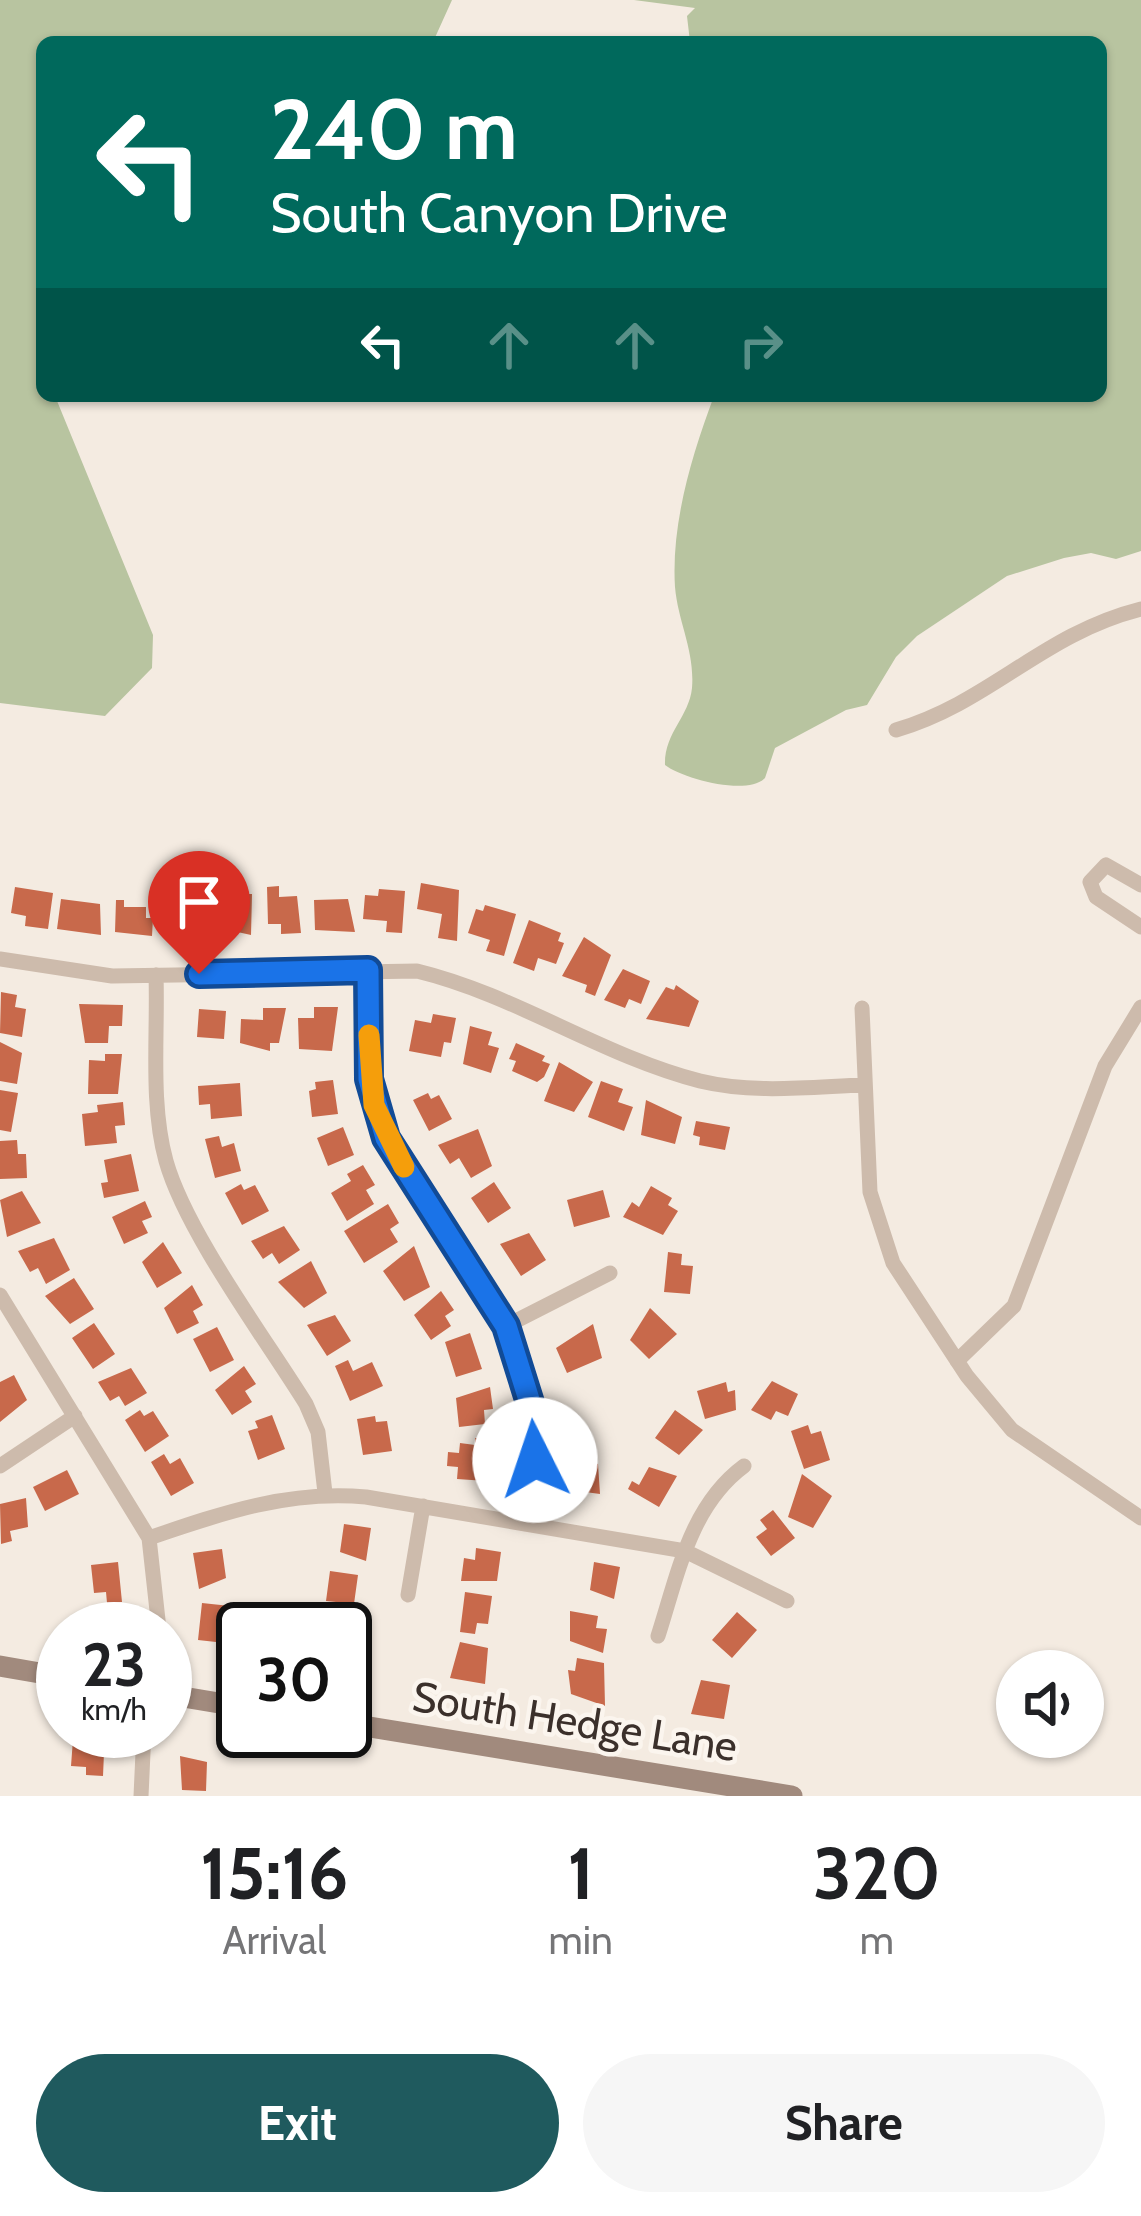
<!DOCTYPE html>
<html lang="en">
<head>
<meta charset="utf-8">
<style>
	body { margin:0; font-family:Cabin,sans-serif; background:#f6f6f6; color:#202124; height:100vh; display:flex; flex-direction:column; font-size:45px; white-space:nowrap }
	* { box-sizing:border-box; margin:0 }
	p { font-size:39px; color:#757577 }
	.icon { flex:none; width:66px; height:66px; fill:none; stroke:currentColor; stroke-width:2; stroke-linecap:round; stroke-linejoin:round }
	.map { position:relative; height:1796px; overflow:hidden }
	.details { display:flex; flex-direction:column; background:#fff; flex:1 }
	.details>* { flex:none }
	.banner { position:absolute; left:36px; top:36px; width:1071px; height:366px; border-radius:18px; box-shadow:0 3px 9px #0004; background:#00695c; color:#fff; overflow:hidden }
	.controls { position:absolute; left:996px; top:1650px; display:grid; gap:24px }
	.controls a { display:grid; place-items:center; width:108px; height:108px; border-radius:50%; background:#fff; box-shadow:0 3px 9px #0004; font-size:60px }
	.speed { position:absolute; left:36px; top:1602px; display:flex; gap:24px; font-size:60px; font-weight:700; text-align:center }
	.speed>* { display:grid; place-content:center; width:156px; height:156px; border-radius:50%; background:#fff; box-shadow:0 3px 9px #0004; line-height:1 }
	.speed small { font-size:30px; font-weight:400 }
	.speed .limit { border:6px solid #111; border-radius:18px; background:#fff; color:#111 }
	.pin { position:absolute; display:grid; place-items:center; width:102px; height:102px; color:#fff; margin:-123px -51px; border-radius:50% 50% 50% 0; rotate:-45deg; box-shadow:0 0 12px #0007 }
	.pin .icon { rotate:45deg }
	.me { position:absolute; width:132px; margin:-66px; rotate:356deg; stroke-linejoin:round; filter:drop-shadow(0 0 9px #0008) }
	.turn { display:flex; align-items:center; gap:42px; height:252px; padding:0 36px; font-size:54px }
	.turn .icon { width:156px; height:156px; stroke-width:2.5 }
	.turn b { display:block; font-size:84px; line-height:102px }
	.lanes { display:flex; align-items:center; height:114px; padding:0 36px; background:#0003; justify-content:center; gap:60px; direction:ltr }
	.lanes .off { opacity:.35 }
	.eta { display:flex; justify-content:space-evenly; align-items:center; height:204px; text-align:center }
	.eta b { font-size:72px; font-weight:700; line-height:84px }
	.cta { display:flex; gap:24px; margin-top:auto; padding:24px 36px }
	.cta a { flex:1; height:138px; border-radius:72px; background:#1f5a5e; color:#fff; font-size:48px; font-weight:700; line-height:138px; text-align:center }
	.cta a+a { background:#f6f6f6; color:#202124 }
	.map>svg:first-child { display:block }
</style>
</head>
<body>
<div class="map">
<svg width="1141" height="1796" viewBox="0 0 1141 1796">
	<rect width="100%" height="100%" fill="#f4ebe1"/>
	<path fill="#b8c4a0" d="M0,0H452L433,42H42V396H55L153,635L152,668L105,716L0,703Z
		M634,0H1141V551L1116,559L1091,553L1064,558L1007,576L917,636L896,657L867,705L846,710L775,748L765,778C748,796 683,779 665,765C664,733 689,717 692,688C695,651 678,622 675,587C671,523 692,455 714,396H1101V42H690L687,16L695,8Z"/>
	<path fill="#c8694b" d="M421,883L459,890L457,941L438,938L442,914L417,909Z
		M279,886V897L297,896L301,933L281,934V924H268L267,887Z
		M15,887L53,893L48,929L25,926L26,916L11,913Z
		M379,889L405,891L402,933L386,932L387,921L363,919L365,895L378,896Z
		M219,894H252L251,935L215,927Z
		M61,899L100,904L101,935L57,929Z
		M348,899L355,932L315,930L314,900Z
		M116,900H124V907H146V918H153L152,936L115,932Z
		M485,905L516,914L504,956L486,951L490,940L468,933L476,909L483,911Z
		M194,908L195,917L202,916L203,933L168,936L166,910Z
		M529,920L561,933L558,941L564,943L556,964L538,958L534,971L513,963Z
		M584,937L611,955L595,996L585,992L587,985L562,976Z
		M623,969L650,981L641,1004L629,999L625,1008L604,1000Z
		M676,985L699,1001L689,1027L646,1019L666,987L674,990Z
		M1,992L17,995L15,1007L26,1009L22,1037L0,1033Z
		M79,1004L123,1005L122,1026H109L108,1043H85Z
		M314,1007H338L332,1051L299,1049L298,1018H314Z
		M263,1008H286L279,1043H270V1051L240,1043L241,1019L263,1020Z
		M199,1009L226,1011L224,1039L197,1037Z
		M433,1014L456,1018L451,1043L444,1042L441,1057L409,1051L415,1020L431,1023Z
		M470,1026L492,1032L488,1045L499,1048L491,1073L463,1064Z
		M0,1042L22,1053L17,1084L0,1081Z
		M516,1043L545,1056L542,1061L550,1064L544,1077L537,1082L512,1071L516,1061L509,1059Z
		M105,1054H122L118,1094H88L89,1060L105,1061Z
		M559,1062L593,1082L574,1112L544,1101Z
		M333,1080L338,1114L312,1117L309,1091L316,1089L315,1082Z
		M601,1081L623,1089L618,1102L633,1107L624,1131L588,1117Z
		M240,1083L242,1116L211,1119L210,1104L199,1105L198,1086Z
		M0,1090L18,1093L11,1132L0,1130Z
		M428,1093L431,1099L439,1095L452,1119L429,1131L413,1100Z
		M646,1100L682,1117L675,1144L641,1135Z
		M123,1102L125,1125L115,1126L117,1143L85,1146L82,1114L98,1112L97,1105Z
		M696,1121L730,1127L725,1150L699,1145L700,1137L693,1135Z
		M343,1127L354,1155L328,1166L317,1138Z
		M478,1129L492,1166L471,1178L459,1158L450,1164L438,1145Z
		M219,1136L222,1147L234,1143L241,1171L215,1178L205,1139Z
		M17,1140L18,1154H26L27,1178L0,1179V1141Z
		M131,1154L139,1191L104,1198L101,1183L108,1182L104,1160Z
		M363,1165L375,1185L366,1190L374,1204L347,1221L331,1193L351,1181L347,1174Z
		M494,1182L511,1208L488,1223L471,1198Z
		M241,1184L244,1190L255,1185L269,1211L242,1225L225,1193Z
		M651,1186L672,1198L668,1205L678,1211L663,1235L623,1217L632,1202L639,1207Z
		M603,1190L610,1217L574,1227L567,1200Z
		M22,1191L41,1223L7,1237L0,1200Z
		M145,1201L152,1217L142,1221L148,1233L124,1244L112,1217Z
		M388,1204L399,1223L390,1229L398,1242L364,1263L344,1231Z
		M284,1226L300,1250L279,1264L272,1253L263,1259L251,1241Z
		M529,1233L546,1260L521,1276L500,1244Z
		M54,1238L70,1270L46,1284L38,1268L30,1272L18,1251Z
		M163,1242L182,1273L157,1288L142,1262Z
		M414,1246L430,1287L404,1301L383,1271Z
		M668,1252L682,1254L681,1265L693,1266L690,1294L664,1292Z
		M311,1261L327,1293L304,1308L278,1282Z
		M74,1278L94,1309L70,1324L45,1296Z
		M192,1285L203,1305L193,1311L199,1323L177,1334L164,1308Z
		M441,1291L454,1310L445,1316L451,1326L431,1340L414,1315Z
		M650,1308L677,1334L649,1359L630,1340Z
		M335,1315L351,1341L327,1356L307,1325Z
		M94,1323L115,1354L93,1369L72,1338Z
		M593,1324L602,1358L567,1373L556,1348Z
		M217,1327L234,1360L210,1372L193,1339Z
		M470,1333L482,1369L456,1377L445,1342Z
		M348,1360L353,1371L372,1362L383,1386L350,1401L335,1366Z
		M244,1366L256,1384L245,1391L252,1402L232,1415L215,1390Z
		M131,1368L147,1393L125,1406L119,1396L110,1401L98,1382Z
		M14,1375L27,1400L0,1422V1382Z
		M772,1381L798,1394L788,1416L776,1411L771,1420L751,1410Z
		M726,1382L728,1392L735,1390L736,1410L705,1419L697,1391Z
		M490,1387L493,1409L484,1410L485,1424L459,1427L456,1398Z
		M140,1410L144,1416L153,1411L169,1436L145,1452L125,1420Z
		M675,1410L703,1430L679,1455L655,1438Z
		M272,1415L285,1449L258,1460L248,1431L258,1428L255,1421Z
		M375,1416L376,1422L387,1421L392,1451L363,1455L357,1419Z
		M808,1425L811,1434L821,1431L830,1460L804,1469L791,1431Z
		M475,1438L496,1440L486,1481L457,1479L458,1467L447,1466L448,1452L459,1453L460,1443L475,1445Z
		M164,1454L170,1464L180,1458L194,1483L171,1496L151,1462Z
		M568,1459L598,1464L600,1494L563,1489Z
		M649,1467L677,1476L659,1507L628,1489L632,1481L639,1485Z
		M67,1470L79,1494L45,1511L33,1487Z
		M802,1474L832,1496L813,1528L788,1517Z
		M26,1498L28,1527L10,1531L12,1541L1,1544L0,1504Z
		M773,1510L795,1538L771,1556L756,1537L767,1529L760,1520Z
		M344,1524L371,1528L366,1561L340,1552Z
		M476,1548L501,1552L497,1581H461L464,1558L475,1560Z
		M222,1549L226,1578L199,1589L193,1553Z
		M118,1562L122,1602L107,1603L106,1592L94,1593L91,1565Z
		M594,1562L620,1567L614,1599L590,1590Z
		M330,1571L358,1575L353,1611L335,1609L336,1602L326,1601Z
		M465,1592L492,1596L488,1624L477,1623L475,1634L460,1632Z
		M202,1603L230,1606L227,1635L217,1634L216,1642L198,1640Z
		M570,1611L598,1616L596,1628L607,1629L603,1653L570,1641Z
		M737,1612L757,1630L732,1658L712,1640Z
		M460,1642L488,1648L485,1684L450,1678Z
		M577,1658L604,1663L605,1706L571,1694L568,1670L575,1671Z
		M701,1680L730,1685L724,1719L691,1714Z
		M73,1739L94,1740V1753H104L103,1776L86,1775V1767L71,1766Z
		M180,1756L207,1762L206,1791L182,1790Z"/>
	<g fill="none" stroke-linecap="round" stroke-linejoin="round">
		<path stroke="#cdbbac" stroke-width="15" d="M896,730C991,702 1042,634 1141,609
			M1141,885L1106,865L1090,882L1096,897L1141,927
			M0,959L112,976L417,971C516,995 602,1056 700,1081C754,1094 810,1087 864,1085
			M368,970C368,1013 362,1064 374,1107C384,1142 407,1172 427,1203C504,1324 548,1372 525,1523
			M156,975C158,1035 150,1103 166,1161C186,1232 265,1338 306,1404L318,1432L325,1493
			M862,1008L870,1192L893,1263L967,1376L1012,1430L1141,1518
			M0,1295L149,1538L159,1629
			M506,1326L610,1273
			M957,1361L1014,1306L1105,1066L1141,1007
			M0,1466L75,1416
			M149,1538C222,1513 288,1490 366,1497L685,1551L787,1601
			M408,1595L423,1506
			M658,1636C678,1574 690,1506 744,1466
			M141,1796L144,1731"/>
		<path stroke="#a18a7d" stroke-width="21" d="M0,1666L63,1677
			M165,1694L243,1707
			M345,1723L792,1796"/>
	</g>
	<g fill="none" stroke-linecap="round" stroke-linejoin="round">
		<g stroke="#114b97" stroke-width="30">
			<path id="route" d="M199,974L368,970L369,1079L386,1138L506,1326L531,1406L535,1460"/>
		</g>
		<use href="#route" stroke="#1a73e8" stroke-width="21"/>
		<path stroke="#f59e0b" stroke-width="21" d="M369,1035L374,1105L404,1167"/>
	</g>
	<g text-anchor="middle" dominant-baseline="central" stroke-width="9" stroke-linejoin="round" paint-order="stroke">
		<g font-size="42" fill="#3b302b" stroke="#fbf5ee">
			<text transform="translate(575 1721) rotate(9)">South Hedge Lane</text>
		</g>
	</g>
</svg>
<div class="controls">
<a><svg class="icon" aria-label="sound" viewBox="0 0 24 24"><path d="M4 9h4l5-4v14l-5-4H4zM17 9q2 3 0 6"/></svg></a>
</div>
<div class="speed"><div>23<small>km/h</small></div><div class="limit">30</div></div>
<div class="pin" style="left:199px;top:974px;background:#d93025"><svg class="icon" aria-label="arrive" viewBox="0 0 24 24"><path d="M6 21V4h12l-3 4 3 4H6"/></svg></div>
<svg class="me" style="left:535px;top:1460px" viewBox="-20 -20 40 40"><circle r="19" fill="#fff"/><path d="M0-13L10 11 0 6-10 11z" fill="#1a73e8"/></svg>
<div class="banner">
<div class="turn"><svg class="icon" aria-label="left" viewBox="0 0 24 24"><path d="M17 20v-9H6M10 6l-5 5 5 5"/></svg><div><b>240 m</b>South Canyon Drive</div></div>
<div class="lanes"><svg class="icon" aria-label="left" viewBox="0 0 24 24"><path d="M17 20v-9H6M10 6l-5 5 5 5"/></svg><svg class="icon off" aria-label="ahead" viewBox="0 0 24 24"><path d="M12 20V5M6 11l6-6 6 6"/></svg><svg class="icon off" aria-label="ahead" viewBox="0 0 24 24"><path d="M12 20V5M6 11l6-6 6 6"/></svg><svg class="icon off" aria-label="right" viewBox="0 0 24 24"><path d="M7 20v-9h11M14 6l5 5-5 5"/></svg></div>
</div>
</div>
<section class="details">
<div class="eta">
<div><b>15:16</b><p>Arrival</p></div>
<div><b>1</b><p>min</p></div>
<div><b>320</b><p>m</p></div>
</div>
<div class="cta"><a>Exit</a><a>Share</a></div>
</section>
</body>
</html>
